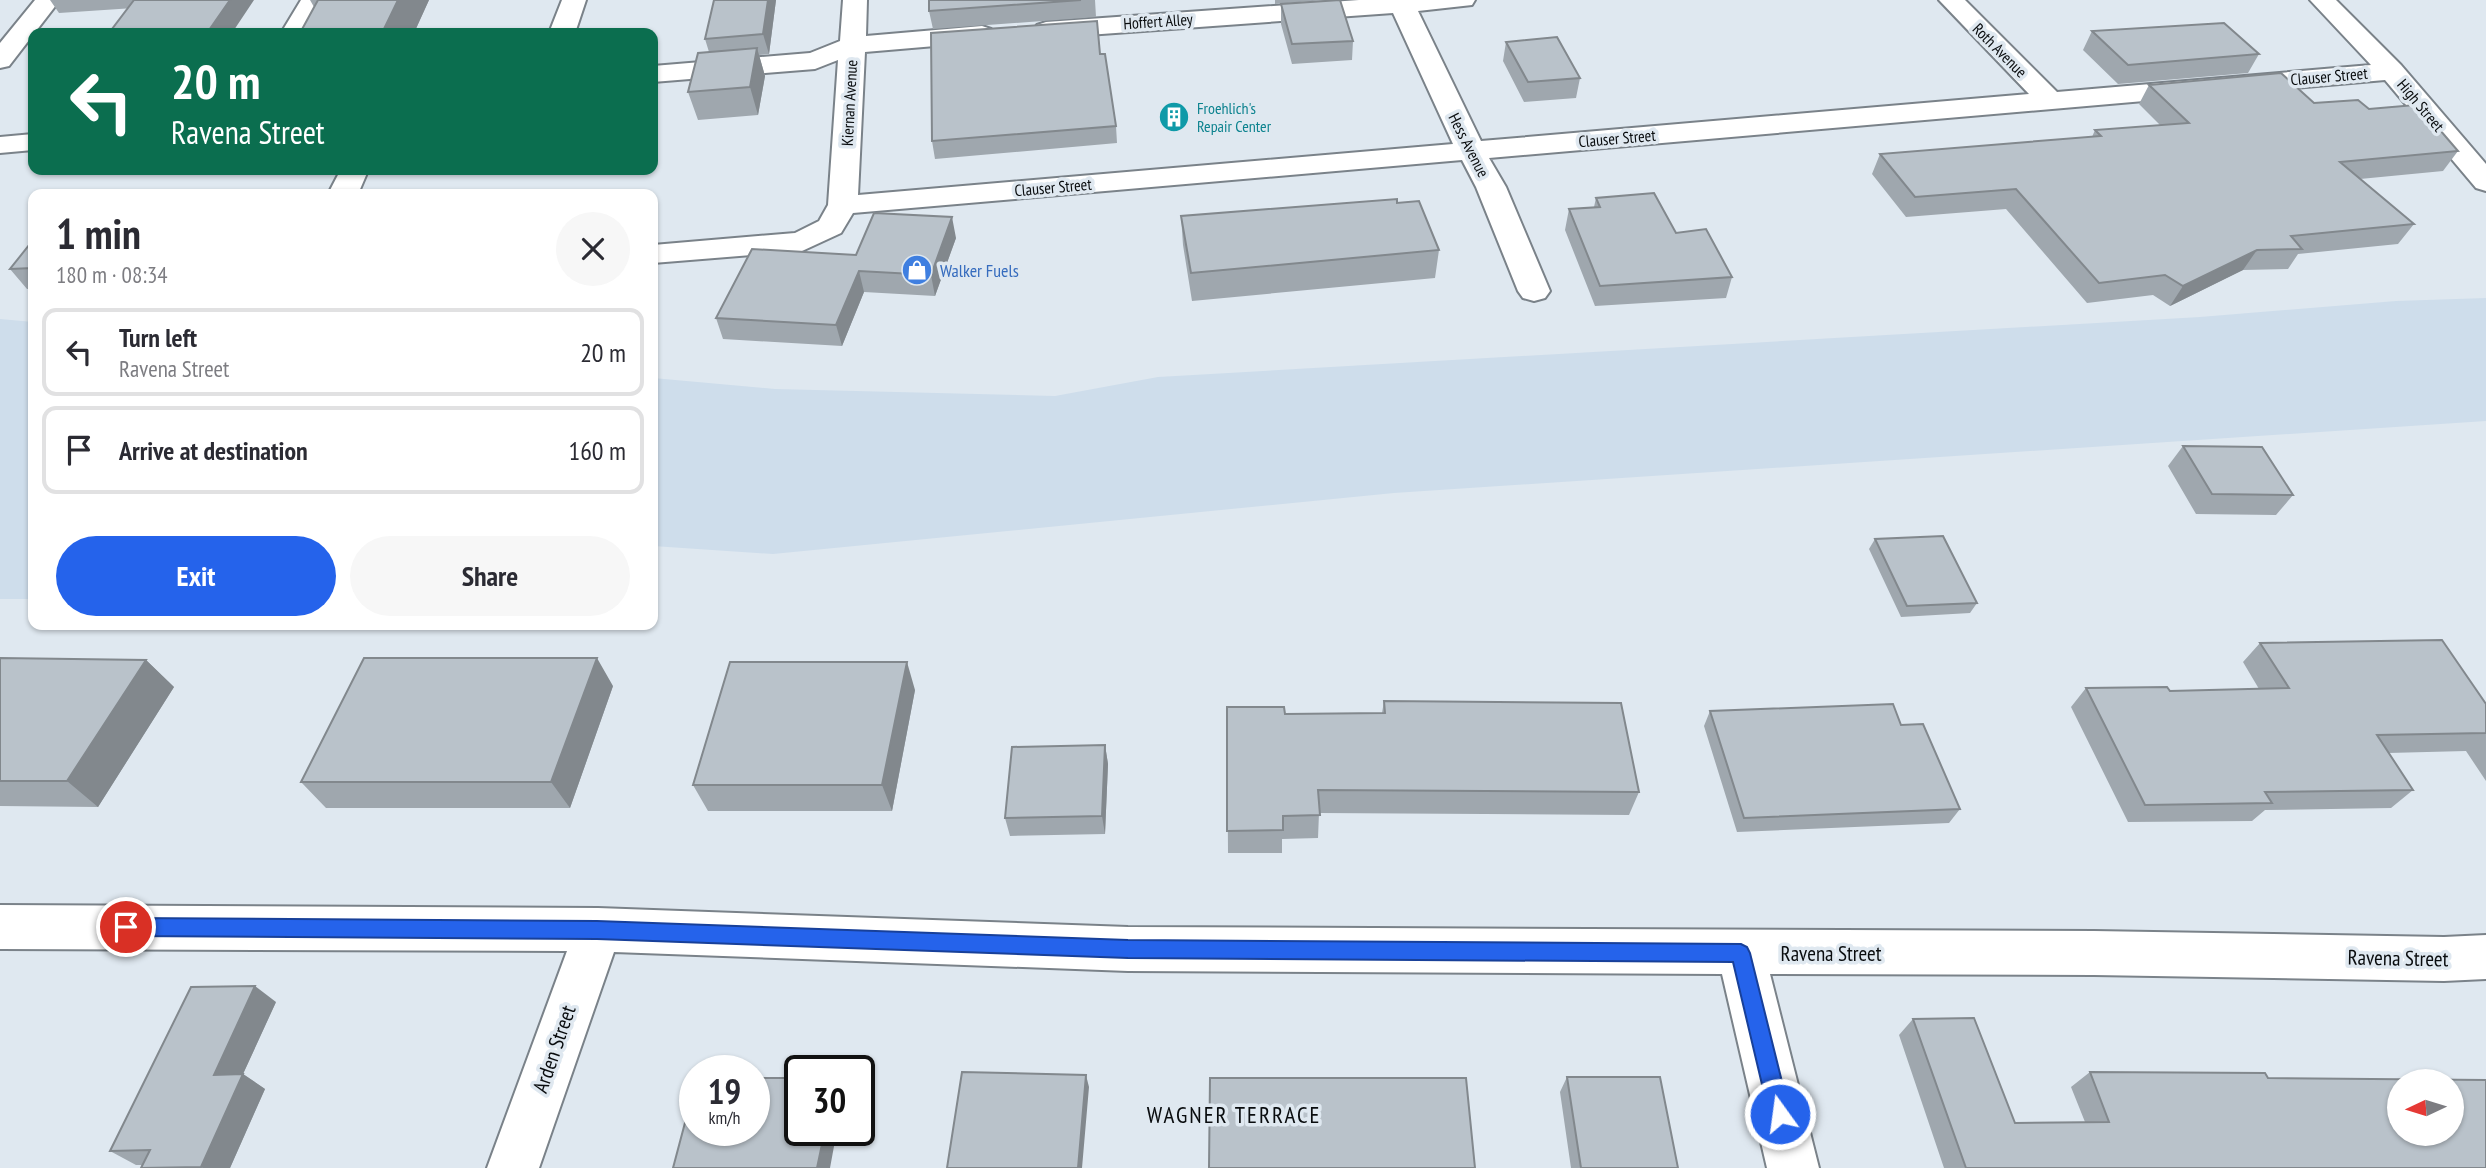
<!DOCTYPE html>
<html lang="en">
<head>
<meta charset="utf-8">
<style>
	body { margin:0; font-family:"PT Sans Narrow",sans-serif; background:#f7f7f7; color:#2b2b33; height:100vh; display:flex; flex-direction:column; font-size:26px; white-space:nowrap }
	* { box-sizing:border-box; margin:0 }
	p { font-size:23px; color:#7c7c81 }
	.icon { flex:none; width:38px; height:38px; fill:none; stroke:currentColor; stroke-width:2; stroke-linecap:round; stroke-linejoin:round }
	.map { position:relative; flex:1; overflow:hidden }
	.panel { position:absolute; left:28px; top:189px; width:630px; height:441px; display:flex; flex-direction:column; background:#fff; border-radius:14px; box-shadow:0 2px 5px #0004 }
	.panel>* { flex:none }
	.hud { position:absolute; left:28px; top:28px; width:630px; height:147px; border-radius:14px; box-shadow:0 2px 5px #0004; background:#0b6e4f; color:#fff; overflow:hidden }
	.needle { width:46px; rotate:266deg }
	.controls { position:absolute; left:2387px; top:1069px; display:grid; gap:14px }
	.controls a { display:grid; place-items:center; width:77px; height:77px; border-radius:50%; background:#fff; box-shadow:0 2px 5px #0004; font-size:35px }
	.speed { position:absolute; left:679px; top:1055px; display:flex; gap:14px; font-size:35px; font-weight:700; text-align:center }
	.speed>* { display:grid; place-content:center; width:91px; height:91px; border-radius:50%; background:#fff; box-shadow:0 2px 5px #0004; line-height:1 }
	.speed small { font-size:18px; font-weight:400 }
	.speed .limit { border:4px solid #111; border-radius:10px; background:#fff; color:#111 }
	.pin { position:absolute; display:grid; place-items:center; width:60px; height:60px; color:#fff; margin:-30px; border:4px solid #fff; border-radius:50%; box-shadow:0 2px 7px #0007 }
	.me { position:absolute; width:77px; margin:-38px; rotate:346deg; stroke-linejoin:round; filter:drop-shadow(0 0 5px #0008) }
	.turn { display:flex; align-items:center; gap:24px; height:147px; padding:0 28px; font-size:32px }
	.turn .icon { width:91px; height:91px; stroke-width:2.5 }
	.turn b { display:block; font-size:49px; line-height:60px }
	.round { display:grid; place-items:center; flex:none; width:74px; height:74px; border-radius:37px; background:#f7f7f7 }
	.head { display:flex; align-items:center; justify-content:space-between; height:119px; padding:0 28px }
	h1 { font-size:42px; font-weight:700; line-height:52px }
	.action { display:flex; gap:14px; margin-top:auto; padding:14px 28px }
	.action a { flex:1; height:80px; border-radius:42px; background:#2563eb; color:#fff; font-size:28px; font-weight:700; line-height:80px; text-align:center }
	.action a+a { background:#f7f7f7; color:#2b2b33 }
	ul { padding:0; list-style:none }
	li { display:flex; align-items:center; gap:21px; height:88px; margin:0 14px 10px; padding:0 14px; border:4px solid #e1e1e2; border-radius:14px }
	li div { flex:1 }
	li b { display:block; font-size:26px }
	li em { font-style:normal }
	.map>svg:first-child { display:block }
</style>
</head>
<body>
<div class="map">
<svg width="2486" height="1168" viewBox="0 0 2486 1168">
	<rect width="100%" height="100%" fill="#dfe8f0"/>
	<path fill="#ceddeb" d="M2486,298V421L1394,493L773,554L653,546V378L775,389L1055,396L1158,377L2200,317L2396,301Z
		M0,319L33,322V599H0Z"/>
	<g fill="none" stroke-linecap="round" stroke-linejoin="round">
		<g stroke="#7a8289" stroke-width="4">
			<path id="minor" d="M35,0H60L9,66L0,68V43Z
				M301,0H325L307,33H281Z
				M562,0H586L575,33H549Z
				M843,0H867L866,36L982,26L991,29L995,34L991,39L982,42L865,52L858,195L1453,144L1393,13L1046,38L1037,35L1033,30L1037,25L1046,22L1359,0H1475L1472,5L1418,11L1481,141L2029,94L1939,0H1965L2057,92L2371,65L2310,0H2336L2401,65L2486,164V191L2476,188L2385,80L1489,158L1506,187L1550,291L1545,298L1534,301L1523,298L1518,291L1476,187L1462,160L853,213L841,233L802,251L653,263V245L795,233L819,221L828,205L838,60L815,69L653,82V66L810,53L840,41Z
				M33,134V150L0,153V137Z
				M337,170H365L367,173L358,194H328L339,173Z
				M0,905L598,908L1128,927L2094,931L2444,937L2486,935V979L2444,981L2094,975L1770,974L1819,1168H1767L1722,974L1128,971L614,952L539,1168H487L567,951L0,949Z"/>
		</g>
		<use href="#minor" fill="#fff" fill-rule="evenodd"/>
	</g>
	<path fill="#9fa7ae" d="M50,0H254L59,13Z
		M310,0H429L414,33H300L314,7Z
		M714,0H776L769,54L759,55L765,76L758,115L698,120L688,92L709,52L705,39Z
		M929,0H1095L1096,17L933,29L929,11Z
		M1275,0H1325L1275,4Z
		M1281,4L1353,41L1352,60L1292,64L1281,24Z
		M2092,31L2259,54L2248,73L2118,84L2083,50Z
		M1506,42L1580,78L1576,98L1524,102L1503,61Z
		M1100,54L1116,126L1117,143L935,159L932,141Z
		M2149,85L2369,109L2458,151L2443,171L2360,179L2414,224L2398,244L2298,254L2288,269L2243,270L2170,306L2153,295L2087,303L2006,209L1906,217L1872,174L1880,154L2092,137L2095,130L2160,125L2139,104Z
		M1596,198L1676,233L1732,277L1726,298L1595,306L1565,230L1569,209L1594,207Z
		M1397,203L1439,250L1435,278L1192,301L1183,245L1181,216Z
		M956,238L935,296L864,292L842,346L723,339L716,318L856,255Z
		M33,240V289H27L10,269Z
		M2183,446L2293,495L2276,515L2196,514L2168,466Z
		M1875,539L1977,603L1970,613L1901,617L1869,549Z
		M2260,643L2486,704V781L2466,751L2388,753L2413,790L2391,808L2265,810L2252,821L2128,822L2071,707L2086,688L2170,691L2259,689L2243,662Z
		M0,658L146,660L174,687L98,807L0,806Z
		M613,686L570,808H326L301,782Z
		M915,690L892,811H708L693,785Z
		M1384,701L1639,792L1629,815L1319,813L1318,838L1282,839V853H1228L1227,707L1285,714L1382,713Z
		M1710,711L1901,725L1960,809L1949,823L1737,832L1704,726Z
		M1105,745L1108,764L1105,834L1010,836L1005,818Z
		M276,1002L243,1074L265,1089L230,1168H141L142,1165H136L110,1151Z
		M1913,1019L2015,1123L2085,1122L2071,1087L2090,1072L2268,1078L2486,1168H1944L1899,1035Z
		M1567,1077L1678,1168H1571L1560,1092Z"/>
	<path fill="#82888d" d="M230,0H254L232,33H207Z
		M398,0H429L414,33H387L384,29Z
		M768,0H776L769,54L763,34Z
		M757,48L765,76L758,115L750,87Z
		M952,217L956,238L935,296L931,275Z
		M2257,250L2243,270L2170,306L2183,286Z
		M859,271L864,292L842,346L836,325Z
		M597,658L613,686L570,808L551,782Z
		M146,660L174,687L98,807L67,781Z
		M907,662L915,690L892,811L882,785Z
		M1105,745L1108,764L1105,834L1102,816Z
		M255,986L276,1002L243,1074L265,1089L230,1168H203L201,1167L214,1075Z
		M1086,1075L1089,1087L1082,1168H1078Z
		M825,1130H837L830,1168H817Z"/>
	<path fill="#b9c2ca" stroke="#82888d" stroke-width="2" fill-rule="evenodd" d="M134,0H230L207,33H109Z
		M318,0H398L384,29L324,33H300Z
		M714,0H768L763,34L705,39Z
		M929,0H1081L929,11Z
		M1340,0L1353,41L1292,44L1281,4Z
		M1097,21L1100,54H1105L1116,126L932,141L931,33Z
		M2224,23L2259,54L2128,65L2092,31Z
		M1557,37L1580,78L1528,82L1506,42Z
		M757,48L750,87L688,92L698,53Z
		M2281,73L2314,103L2358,100L2369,109L2415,105L2428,116L2458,151L2340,162L2414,224L2291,236L2302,249L2257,250L2183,286L2165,275L2099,283L2016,189L1915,197L1880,154L2101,136L2095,130L2189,123L2149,85Z
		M1654,193L1676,233L1706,229L1732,277L1600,286L1569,209L1600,207L1596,198Z
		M1397,199V203L1419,201L1439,250L1191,273L1181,216Z
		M874,213L952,217L931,275L859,271L836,325L716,318L752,249L856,255Z
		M33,240V268L10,269Z
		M2183,446L2262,447L2293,495L2212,494Z
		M1943,536L1977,603L1907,606L1875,539Z
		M2442,640L2486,704V733L2377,735L2413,790L2265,792L2272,803L2145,805L2086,688L2167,687L2170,691L2289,688L2260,643Z
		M0,658L146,660L67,781H0Z
		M364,658H597L551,782H301Z
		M730,662H907L882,785H693Z
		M1384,701L1621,703L1639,792L1318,790L1320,815L1283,816V830L1227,831V707H1284L1285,714L1385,713Z
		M1893,704L1901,725L1923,724L1960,809L1744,818L1710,711Z
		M1105,745L1102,816L1005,818L1012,747Z
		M255,986L214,1075L243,1074L201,1167L141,1168L150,1150L110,1151L191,987Z
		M1974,1018L2015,1123L2109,1122L2090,1072L2265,1073L2268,1078L2486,1080V1168H1966L1913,1019ZM2399,1082H2452V1134H2399Z
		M962,1072L1086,1075L1078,1168H947Z
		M1567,1077H1660L1678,1168H1581Z
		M754,1078H800V1130H825L817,1168H673L695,1085V1130H754Z
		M1210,1078H1466L1475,1168H1209Z"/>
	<path fill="#2563eb" stroke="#184099" stroke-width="2" d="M126,918L597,921L1128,940L1741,944L1747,947L1750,953L1790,1114L1787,1122L1780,1125L1772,1122L1769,1114L1733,962L1128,958L597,939L126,936L119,934L116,927L119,921Z"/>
	<defs>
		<g id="building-disc" transform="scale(1.575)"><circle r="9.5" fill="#0f9aa8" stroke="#dfe8f0"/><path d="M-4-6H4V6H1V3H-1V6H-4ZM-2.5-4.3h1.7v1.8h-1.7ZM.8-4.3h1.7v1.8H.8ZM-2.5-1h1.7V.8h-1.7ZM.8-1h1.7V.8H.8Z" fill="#fff"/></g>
		<g id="shop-disc" transform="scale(1.575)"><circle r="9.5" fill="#3f7fe0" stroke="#dfe8f0"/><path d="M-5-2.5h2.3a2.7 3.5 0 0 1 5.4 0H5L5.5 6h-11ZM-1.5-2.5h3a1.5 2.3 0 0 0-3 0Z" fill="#fff"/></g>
	</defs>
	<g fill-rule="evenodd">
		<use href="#building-disc" x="1174" y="117"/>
		<use href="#shop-disc" x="917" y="270"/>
	</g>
	<g text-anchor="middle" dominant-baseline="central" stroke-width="7" stroke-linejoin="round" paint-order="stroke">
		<g font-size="16" fill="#090c0e" stroke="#dfe8f0">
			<text transform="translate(1158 21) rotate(-4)">Hoffert Alley</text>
			<text transform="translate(2000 50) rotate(45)">Roth Avenue</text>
			<text transform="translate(2329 76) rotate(-5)">Clauser Street</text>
			<text transform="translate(849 103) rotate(-87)">Kiernan Avenue</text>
			<text transform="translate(2421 105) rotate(50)">High Street</text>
			<text transform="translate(1617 138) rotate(-5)">Clauser Street</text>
			<text transform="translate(1469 145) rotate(63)">Hess Avenue</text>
			<text transform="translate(1053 187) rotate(-5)">Clauser Street</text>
		</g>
		<g font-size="16" fill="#0d838f" stroke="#dfe8f0" text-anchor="start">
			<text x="1197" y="108">Froehlich's<tspan x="1197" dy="18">Repair Center</tspan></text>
		</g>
		<g font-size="18" fill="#366cbe" stroke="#dfe8f0" text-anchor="start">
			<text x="940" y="270">Walker Fuels</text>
		</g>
		<g font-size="21" fill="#090c0e" stroke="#dfe8f0">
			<text x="1831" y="953">Ravena Street</text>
			<text transform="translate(2398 958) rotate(1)">Ravena Street</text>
			<text transform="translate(554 1049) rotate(-71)">Arden Street</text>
		</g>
		<g font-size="23" letter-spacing="2" fill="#090c0e" stroke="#dfe8f0">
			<text x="1234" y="1114">WAGNER TERRACE</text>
		</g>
	</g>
</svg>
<div class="controls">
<a><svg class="needle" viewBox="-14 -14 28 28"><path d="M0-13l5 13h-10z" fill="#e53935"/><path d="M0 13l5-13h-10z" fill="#7c7c81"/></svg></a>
</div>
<div class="speed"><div>19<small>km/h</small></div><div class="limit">30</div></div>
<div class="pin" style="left:126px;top:927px;background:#d93025"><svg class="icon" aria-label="arrive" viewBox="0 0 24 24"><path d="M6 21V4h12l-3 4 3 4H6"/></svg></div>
<svg class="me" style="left:1780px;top:1114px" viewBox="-20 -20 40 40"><circle r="17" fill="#2563eb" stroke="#fff" stroke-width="3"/><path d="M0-11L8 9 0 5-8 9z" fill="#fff"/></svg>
<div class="hud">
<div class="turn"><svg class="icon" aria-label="left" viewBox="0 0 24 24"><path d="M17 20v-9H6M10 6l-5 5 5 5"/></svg><div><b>20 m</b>Ravena Street</div></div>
</div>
<section class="panel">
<div class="head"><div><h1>1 min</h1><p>180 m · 08:34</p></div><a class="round"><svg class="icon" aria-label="close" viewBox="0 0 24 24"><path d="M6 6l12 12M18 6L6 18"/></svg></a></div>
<ul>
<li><svg class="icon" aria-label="left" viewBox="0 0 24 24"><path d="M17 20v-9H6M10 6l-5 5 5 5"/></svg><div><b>Turn left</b><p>Ravena Street</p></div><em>20 m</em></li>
<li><svg class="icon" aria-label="arrive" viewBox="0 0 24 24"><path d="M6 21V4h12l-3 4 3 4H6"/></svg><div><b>Arrive at destination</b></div><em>160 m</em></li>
</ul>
<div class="action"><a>Exit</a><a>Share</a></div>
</section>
</div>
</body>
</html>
